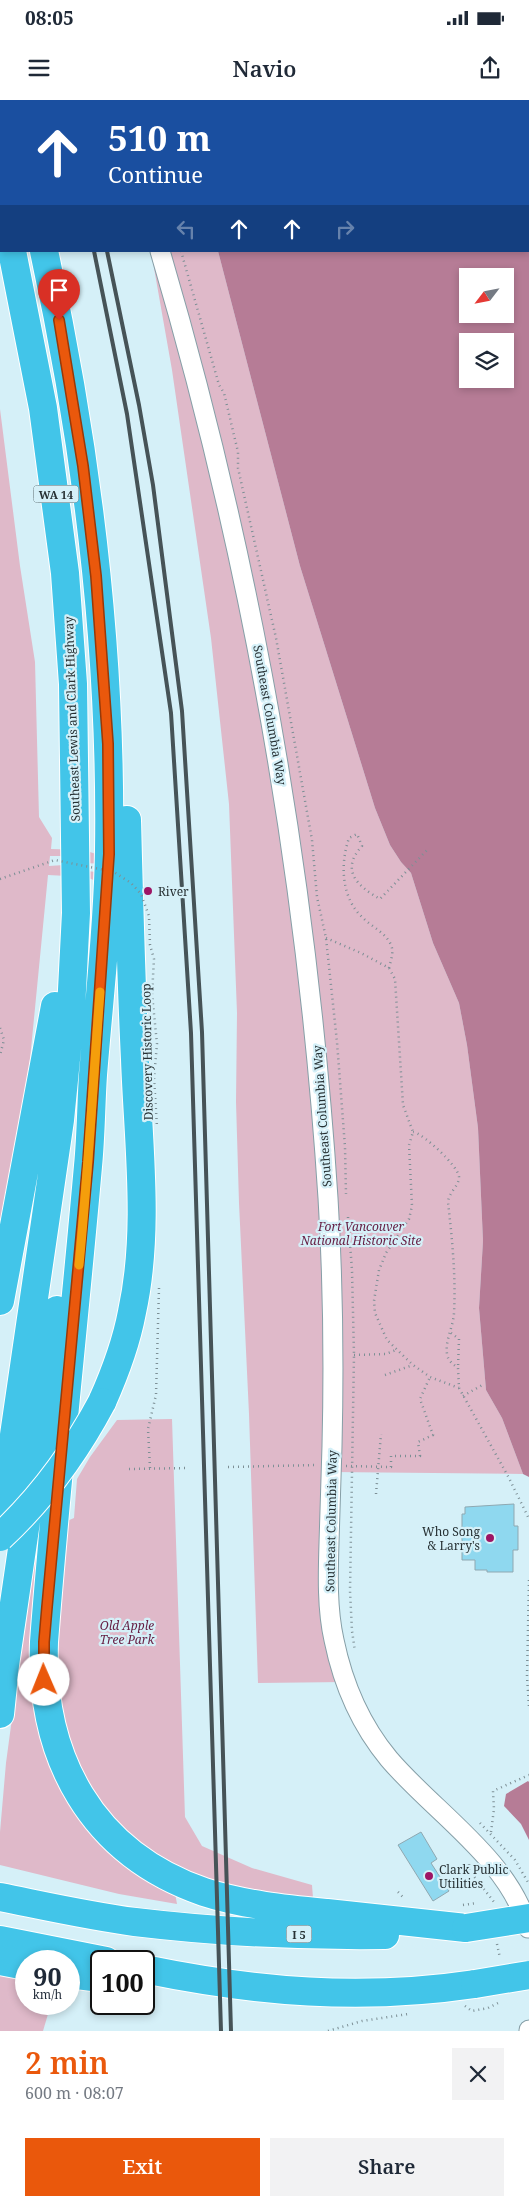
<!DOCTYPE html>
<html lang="en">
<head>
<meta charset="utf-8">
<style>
	body { margin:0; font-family:"Noto Serif",serif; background:#f2f2f3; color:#1f2937; height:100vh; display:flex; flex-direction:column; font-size:19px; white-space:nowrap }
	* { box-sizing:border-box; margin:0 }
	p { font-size:16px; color:#747a83 }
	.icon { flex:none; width:28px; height:28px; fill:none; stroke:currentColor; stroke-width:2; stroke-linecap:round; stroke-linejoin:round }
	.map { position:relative; height:1931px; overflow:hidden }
	.sheet { display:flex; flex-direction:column; background:#fff; flex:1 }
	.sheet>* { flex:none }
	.hud { position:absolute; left:0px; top:0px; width:530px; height:152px; box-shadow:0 2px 8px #0003; background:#1a4fa0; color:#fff; overflow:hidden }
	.needle { width:32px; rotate:238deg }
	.buttons { position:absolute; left:459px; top:168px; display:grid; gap:10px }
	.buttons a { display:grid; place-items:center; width:55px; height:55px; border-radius:0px; background:#fff; box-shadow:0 2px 8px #0003; font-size:25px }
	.speed { position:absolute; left:15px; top:1850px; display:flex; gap:10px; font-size:25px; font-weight:700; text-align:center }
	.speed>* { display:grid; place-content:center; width:65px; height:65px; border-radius:50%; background:#fff; box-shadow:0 2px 8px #0003; line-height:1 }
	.speed small { font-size:12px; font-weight:400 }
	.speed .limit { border:2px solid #111; border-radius:8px; background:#fff; color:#111 }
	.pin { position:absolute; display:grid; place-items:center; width:42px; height:42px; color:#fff; margin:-51px -21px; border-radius:50% 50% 50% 0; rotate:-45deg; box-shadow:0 0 5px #0007 }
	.pin .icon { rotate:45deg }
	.me { position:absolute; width:55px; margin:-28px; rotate:359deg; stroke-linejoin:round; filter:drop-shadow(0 0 4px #0008) }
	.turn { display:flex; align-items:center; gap:18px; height:105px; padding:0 25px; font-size:22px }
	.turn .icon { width:65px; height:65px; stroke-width:2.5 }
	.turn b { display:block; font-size:35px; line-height:42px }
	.lanes { display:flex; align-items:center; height:48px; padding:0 25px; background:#0003; justify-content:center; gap:25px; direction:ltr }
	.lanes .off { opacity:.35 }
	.round { display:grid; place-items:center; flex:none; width:52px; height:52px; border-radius:0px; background:#f2f2f3 }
	.overview { display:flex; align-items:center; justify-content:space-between; height:85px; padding:0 25px }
	h1 { font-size:30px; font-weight:600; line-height:38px; color:#ea580c }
	.primary-button { display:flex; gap:10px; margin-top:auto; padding:10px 25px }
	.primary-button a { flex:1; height:58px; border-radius:0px; background:#ea580c; color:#fff; font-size:20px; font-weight:600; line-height:58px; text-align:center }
	.primary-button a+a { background:#f2f2f3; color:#1f2937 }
	.status { display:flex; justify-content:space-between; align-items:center; height:35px; padding:0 25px; background:#fff; direction:ltr }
	.status svg { height:14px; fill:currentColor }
	header { display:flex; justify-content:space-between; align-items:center; height:65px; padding:0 25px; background:#fff; font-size:22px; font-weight:600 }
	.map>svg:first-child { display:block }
</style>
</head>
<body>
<div class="status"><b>08:05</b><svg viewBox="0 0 49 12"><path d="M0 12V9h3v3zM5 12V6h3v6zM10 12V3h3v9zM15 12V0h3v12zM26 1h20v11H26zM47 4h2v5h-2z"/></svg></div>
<header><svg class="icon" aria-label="menu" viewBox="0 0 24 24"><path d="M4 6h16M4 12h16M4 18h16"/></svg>Navio<svg class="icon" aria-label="share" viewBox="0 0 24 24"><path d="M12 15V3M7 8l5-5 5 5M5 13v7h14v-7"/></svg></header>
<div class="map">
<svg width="529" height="1931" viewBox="0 0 529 1931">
	<rect width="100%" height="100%" fill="#d5f0f8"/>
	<path fill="#dfb9c9" d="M151,151H218L300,466L375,708L390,745L401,762L411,773L433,843L459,903L467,945L478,1028L483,1141L479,1208L486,1290L502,1318L523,1374L331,1372L328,1475L345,1582L258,1583L249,1314L239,1103L236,1002L237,913L229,704L211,538L172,270Z
		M0,309L20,466L35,562L39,717L52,738L51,749L84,750L96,754L104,764L85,763L60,756H50L49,766L64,765L80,770L103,773L136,798L144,817L142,836L106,785L86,777L48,775L27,990L0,1136Z
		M172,1319L185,1717L202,1746L252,1768L312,1785L313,1798L268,1794L204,1779L156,1757L123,1730L96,1700L73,1661L56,1595V1547L67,1421L74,1418L77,1379L90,1357L117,1320Z
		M48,1408L56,1668L175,1793L177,1804L119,1794L0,1765V1732L6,1663L39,1418Z
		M0,1873L26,1877V1904H51L43,1931H0Z"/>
	<path fill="#b67c96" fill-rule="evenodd" d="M169,0H529V1377L523,1374L502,1318L486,1290L479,1208L483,1141L478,1028L467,945L459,903L433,843L411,773L401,762L390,745L375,708L300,466L218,151H529V1ZM468,176H505V214H468ZM468,241H505V279H468Z
		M528,1681L529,1682V1740L521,1724L504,1706L506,1694Z"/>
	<path fill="#8fd8ef" stroke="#8fa8b1" d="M514,1404V1426H518V1450H513V1472H487V1470H475V1460H462V1414H465V1407Z
		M421,1732L437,1759L431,1763L449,1791L433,1801L398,1745Z"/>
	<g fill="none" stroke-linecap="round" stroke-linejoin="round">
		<g stroke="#869fa7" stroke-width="21">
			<path id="minor" d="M115,0V1
				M160,151C252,462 307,775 328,1098C333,1181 334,1264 332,1346C331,1378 330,1411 329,1443C328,1475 327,1509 334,1540C343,1584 360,1624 389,1659C434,1712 509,1759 528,1828
				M529,1931V1930"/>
		</g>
		<g stroke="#fff" stroke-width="30">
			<path id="highway" d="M5,0V1
				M0,100L1,105
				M44,151C87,348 112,549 109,751C108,825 99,900 93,975C91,1005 91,1036 88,1066C74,1225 56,1383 44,1542C40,1657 91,1753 204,1792C244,1805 286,1809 327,1813C373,1818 420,1823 466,1828
				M0,1201L55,906
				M102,1302C115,1273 126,1244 132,1212C150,1130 138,1042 135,959C131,879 129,799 127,720
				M0,1431L60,1020L71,909L76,813L73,584L65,473L43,308L12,151
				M0,1614L5,1565L57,1210
				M0,1797C45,1806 89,1816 135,1822C218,1832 301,1836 385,1835
				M0,1840L106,1861
				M0,1861L26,1866
				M144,1869C256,1892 361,1901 475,1884
				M69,1874L101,1878"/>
		</g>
		<path stroke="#7d8f95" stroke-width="2.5" stroke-dasharray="1 4" stroke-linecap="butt" d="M135,0V1
			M181,151L219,285L224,293L238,352V368L276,538L312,740L317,797L326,838L337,942L345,1047L346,1094
			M326,838L361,853L389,868L395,879L403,1005L413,1032L409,1045L412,1106L409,1119L386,1153L379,1170L374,1201L375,1213L387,1240L413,1265L430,1277L459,1288
			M389,868C391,860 394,852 391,845C386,833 372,827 363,818C341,798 340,764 349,738L357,734L362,746C340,770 357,786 380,799L427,750
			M0,928L4,940L0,955
			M413,1032C423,1033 459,1067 459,1077C459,1086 449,1092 448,1102C452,1138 456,1176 454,1213C453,1228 445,1240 447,1254C448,1261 453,1264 458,1268L459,1288L509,1378L529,1419
			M348,1117L352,1170L354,1255L350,1491L352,1531L355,1551
			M451,1233L459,1239L458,1268
			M354,1255L386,1254L396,1250
			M385,1275L413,1265
			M463,1296L484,1284
			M346,1366L391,1367V1356H420L418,1342L433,1335L420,1299L430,1277
			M228,1367L316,1365
			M150,1368L148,1329L156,1295L159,1188
			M129,1369L189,1368
			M376,1394L381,1334
			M529,1480L527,1577L529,1607
			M480,1723L515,1760L529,1784
			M491,1732L494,1709L493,1691L529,1675
			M469,1764V1770L494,1802
			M398,1792L405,1799
			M463,1805L477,1803
			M497,1844L500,1858
			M465,1906L472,1911L488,1908L500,1902
			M328,1931L362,1921L408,1914"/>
		<use href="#minor" stroke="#fff" stroke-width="19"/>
		<use href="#highway" stroke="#42c5e9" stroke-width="28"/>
		<path stroke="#465357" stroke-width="4" d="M57,0L58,1
			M71,0V1
			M94,151L127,314L171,613L191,933L221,1931
			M107,151L139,305L153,385L182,611L202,932L231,1931"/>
		<g stroke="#fff" stroke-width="30" stroke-linecap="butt">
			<path id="highway-bridge" d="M0,1437C42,1398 75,1353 102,1302
				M466,1828L529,1818
				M475,1884L529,1875"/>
		</g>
		<path stroke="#7d8f95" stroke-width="2.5" stroke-dasharray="1 4" stroke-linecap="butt" d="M0,779L55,760L114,772L131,783L141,794L149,816L150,845L154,859L152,894L157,944L154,978L157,1027"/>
		<use href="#highway-bridge" stroke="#42c5e9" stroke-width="28"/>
	</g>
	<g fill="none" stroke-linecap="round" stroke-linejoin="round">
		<g stroke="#983908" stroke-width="12">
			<path id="route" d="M44,1580V1542L47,1507L88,1062L109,754L108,644L96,476L83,366L59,220"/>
		</g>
		<use href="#route" stroke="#ea580c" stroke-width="9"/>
		<path stroke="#f59e0b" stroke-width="9" d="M79,1165C88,1074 93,983 100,892"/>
	</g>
	<g fill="#9d1565" stroke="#d5f0f8" stroke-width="2">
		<circle cx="148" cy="791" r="5"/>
		<circle cx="490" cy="1438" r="5"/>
		<circle cx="429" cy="1776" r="5"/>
	</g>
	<g text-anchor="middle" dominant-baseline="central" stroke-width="4.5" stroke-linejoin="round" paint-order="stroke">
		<g fill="#d5f0f8" stroke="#5b6a6f" stroke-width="1">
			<rect x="33.5" y="385.5" width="45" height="17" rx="4"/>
			<rect x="286.5" y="1825.5" width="25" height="17" rx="4"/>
		</g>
		<g font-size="11" font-weight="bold" fill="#273134">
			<text x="56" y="394">WA 14</text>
			<text x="299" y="1834">I 5</text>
		</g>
		<g font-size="12" fill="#273134" stroke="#d5f0f8">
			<text transform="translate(270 615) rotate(80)">Southeast Columbia Way</text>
			<text transform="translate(72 619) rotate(-92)">Southeast Lewis and Clark Highway</text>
			<text transform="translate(147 952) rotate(-91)">Discovery Historic Loop</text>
			<text transform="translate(322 1016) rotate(-94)">Southeast Columbia Way</text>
			<text transform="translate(331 1421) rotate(-89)">Southeast Columbia Way</text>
		</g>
		<g font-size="12" fill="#273134" stroke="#d5f0f8" text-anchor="start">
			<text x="158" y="791">River</text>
			<text x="480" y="1431" text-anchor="end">Who Song<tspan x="480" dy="14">&amp; Larry's</tspan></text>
			<text x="439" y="1769">Clark Public<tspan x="439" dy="14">Utilities</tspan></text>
		</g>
		<g font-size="12" font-style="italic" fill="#672045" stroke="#d5f0f8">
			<text x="361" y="1126">Fort Vancouver<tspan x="361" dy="14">National Historic Site</tspan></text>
			<text x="127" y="1525">Old Apple<tspan x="127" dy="14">Tree Park</tspan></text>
		</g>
	</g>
</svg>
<div class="buttons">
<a><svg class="needle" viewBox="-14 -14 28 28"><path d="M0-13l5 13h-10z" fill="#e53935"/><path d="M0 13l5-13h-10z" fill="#747a83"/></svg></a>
<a><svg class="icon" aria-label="layers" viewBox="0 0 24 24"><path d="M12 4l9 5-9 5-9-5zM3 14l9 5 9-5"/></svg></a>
</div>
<div class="speed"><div>90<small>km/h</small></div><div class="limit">100</div></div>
<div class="pin" style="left:59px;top:220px;background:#d93025"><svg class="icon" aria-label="arrive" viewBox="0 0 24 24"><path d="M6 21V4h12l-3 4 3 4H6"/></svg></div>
<svg class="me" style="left:44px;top:1580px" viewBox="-20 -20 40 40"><circle r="19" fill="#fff"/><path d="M0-13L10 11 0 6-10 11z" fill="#ea580c"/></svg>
<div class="hud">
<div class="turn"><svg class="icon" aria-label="ahead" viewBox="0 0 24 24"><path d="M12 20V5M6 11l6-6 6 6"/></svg><div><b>510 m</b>Continue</div></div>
<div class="lanes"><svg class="icon off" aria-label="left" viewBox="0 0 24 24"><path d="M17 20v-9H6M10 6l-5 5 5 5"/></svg><svg class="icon" aria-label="ahead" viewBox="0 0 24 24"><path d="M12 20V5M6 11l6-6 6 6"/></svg><svg class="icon" aria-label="ahead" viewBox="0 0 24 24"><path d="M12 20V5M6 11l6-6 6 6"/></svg><svg class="icon off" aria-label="right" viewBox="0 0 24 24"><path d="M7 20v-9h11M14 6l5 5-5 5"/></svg></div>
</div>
</div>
<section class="sheet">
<div class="overview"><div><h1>2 min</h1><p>600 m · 08:07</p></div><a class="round"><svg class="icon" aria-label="close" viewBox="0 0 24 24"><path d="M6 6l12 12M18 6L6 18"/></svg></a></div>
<div class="primary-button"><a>Exit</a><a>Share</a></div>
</section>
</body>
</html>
